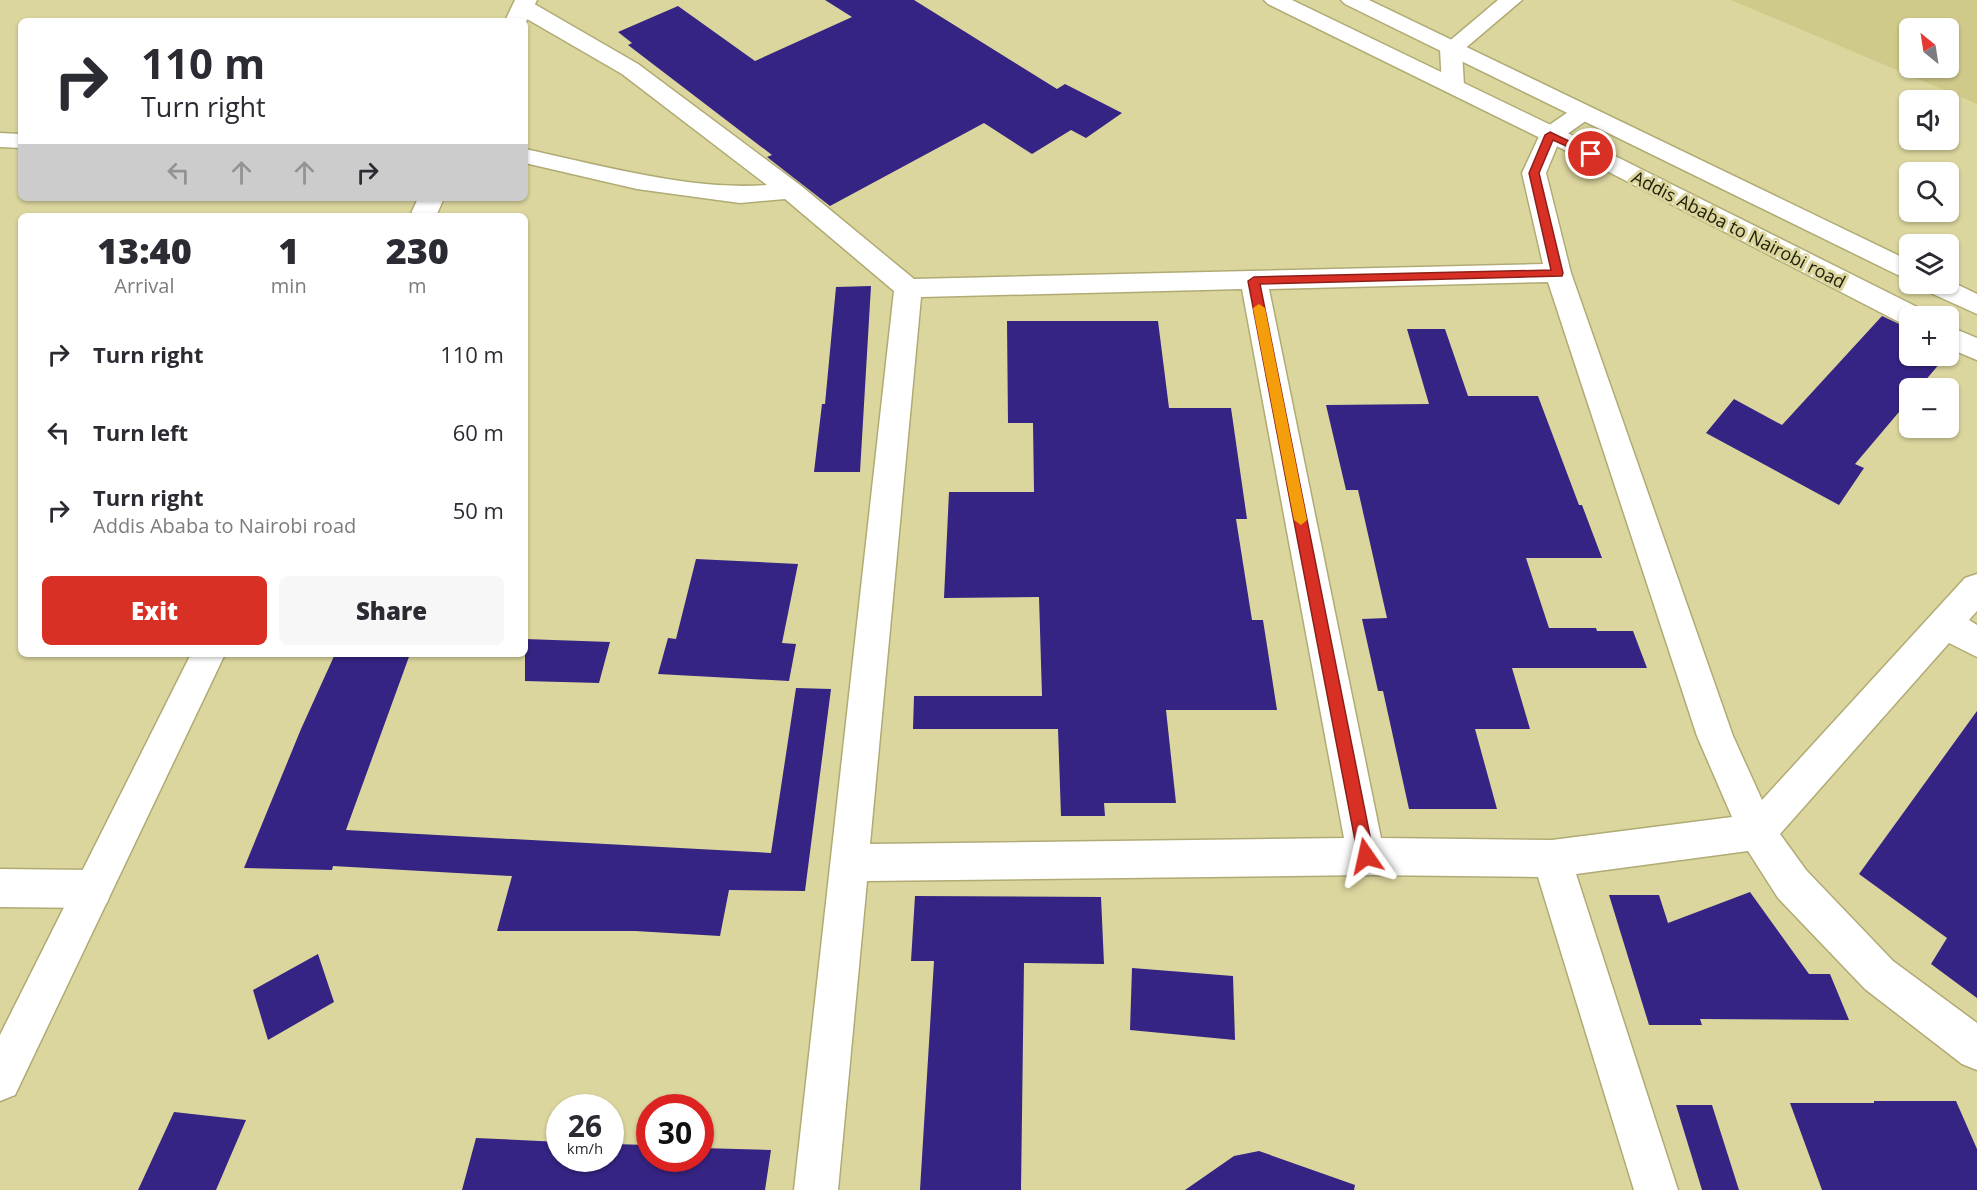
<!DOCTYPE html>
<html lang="en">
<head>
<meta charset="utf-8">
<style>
	body { margin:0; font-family:"Open Sans",sans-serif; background:#f7f7f7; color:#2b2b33; height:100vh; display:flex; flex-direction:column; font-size:22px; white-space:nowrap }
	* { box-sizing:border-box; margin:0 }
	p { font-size:20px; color:#7c7c81 }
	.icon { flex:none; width:33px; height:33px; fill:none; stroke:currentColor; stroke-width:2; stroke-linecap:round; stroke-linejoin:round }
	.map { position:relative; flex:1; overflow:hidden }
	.sheet { position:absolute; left:18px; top:213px; width:510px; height:444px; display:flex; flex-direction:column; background:#fff; border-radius:9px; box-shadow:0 2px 4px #0004 }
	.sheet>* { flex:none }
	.banner { position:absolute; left:18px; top:18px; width:510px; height:183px; border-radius:9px; box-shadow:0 2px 4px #0004; background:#fff; color:#2b2b33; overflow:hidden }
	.needle { width:39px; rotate:330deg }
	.controls { position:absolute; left:1899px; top:18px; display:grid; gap:12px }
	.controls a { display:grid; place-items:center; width:60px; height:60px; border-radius:9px; background:#fff; box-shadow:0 2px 4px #0004; font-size:30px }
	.speed { position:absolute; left:546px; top:1094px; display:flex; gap:12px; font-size:30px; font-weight:700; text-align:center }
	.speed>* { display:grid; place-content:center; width:78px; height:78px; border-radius:50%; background:#fff; box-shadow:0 2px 4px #0004; line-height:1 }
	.speed small { font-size:15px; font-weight:400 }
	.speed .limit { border:9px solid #d22; background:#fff; color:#111 }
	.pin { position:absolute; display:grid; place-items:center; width:51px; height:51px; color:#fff; margin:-26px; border:3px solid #fff; border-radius:50%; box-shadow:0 2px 6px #0007 }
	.me { position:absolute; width:66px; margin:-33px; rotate:349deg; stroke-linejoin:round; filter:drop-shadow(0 0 4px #0008) }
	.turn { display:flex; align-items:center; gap:21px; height:126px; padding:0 24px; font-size:27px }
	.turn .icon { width:78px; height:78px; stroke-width:2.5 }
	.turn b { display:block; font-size:42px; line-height:51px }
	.lanes { display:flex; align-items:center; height:57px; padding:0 24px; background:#0003; justify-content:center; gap:30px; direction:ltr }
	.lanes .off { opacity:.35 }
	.eta { display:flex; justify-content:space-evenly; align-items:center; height:102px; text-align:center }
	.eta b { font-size:36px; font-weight:800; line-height:42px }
	.primary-button { display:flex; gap:12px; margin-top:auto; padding:12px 24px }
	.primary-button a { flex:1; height:69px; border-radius:9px; background:#d93025; color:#fff; font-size:24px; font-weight:800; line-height:69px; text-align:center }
	.primary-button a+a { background:#f7f7f7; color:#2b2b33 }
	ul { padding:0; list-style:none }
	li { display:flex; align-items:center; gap:18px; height:78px; padding:0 24px }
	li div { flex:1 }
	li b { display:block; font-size:22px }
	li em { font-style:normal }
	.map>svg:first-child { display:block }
</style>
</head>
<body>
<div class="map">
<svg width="1977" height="1190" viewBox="0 0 1977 1190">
	<rect width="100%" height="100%" fill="#dbd69e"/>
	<path fill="#d0ca8a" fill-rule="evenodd" d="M1731,0H1977V104ZM1910,28H1948V68H1910Z"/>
	<path fill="#352483" d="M825,0H914L1057,89L1065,84L1122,113L1086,138L1071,130L1032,154L984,123L830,206L767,157L772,155L628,45L632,43L618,32L678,6L755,61L852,17Z
		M871,286L860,472H814L822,404H825L836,287Z
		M1882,316L1910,329V356H1946L1919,388H1910V399L1855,464L1864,468L1839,505L1706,433L1734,399L1782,425Z
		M1007,321H1158L1169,408H1231L1247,519H1236L1252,620H1263L1277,710H1166L1176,803H1104L1105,816H1061L1058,729H913L914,696H1042L1039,597L944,598L949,492H1034L1033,423H1008Z
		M1407,329H1445L1468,396H1538L1579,505H1582L1602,558H1526L1549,628H1596L1597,631H1633L1647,668H1512L1530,729H1475L1497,809H1409L1383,691H1378L1362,619L1387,618L1358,490H1346L1326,405L1429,404Z
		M696,559L798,564L782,643L796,644L789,681L658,674L668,638L676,639Z
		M525,639L610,642L599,683L525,681Z
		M335,654H410L346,830L771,853L796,688L831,689L805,891L729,890L720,936L635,931H497L512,876L333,866L332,870L244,868L301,729Z
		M1977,711V998L1931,964L1947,938L1859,874Z
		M1750,892L1809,974H1830L1849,1020L1700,1019L1702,1025H1649L1609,895H1659L1668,923Z
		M915,896L1101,897L1104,964L1024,963L1021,1190H920L934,961H911Z
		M318,954L334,1002L268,1040L253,990Z
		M1132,968L1233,976L1235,1040L1130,1030Z
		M1874,1101H1956L1977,1149V1190H1822L1790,1103H1874Z
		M1676,1105H1712L1739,1190H1702Z
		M174,1112L246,1120L216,1190H138Z
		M476,1138L560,1142V1158H610V1144L650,1145V1158H700V1148L771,1150L765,1190H462Z
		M1259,1151L1355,1185L1354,1190H1185L1234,1156Z"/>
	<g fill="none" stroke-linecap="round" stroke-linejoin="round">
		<g stroke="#b0ab74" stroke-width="3">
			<path id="minor" d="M1498,0H1522L1462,51L1464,86L1461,91L1453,93L1445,91L1442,86L1440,49Z
				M523,1L531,2L638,64L800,185L914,279L1543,264L1522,173L1542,130L1574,108L1582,106L1590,108L1594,113L1590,118L1560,139L1546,173L1571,273L1733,736L1762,800L1965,578L1977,574V611L1969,620L1977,625V657L1949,643L1780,834L1806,870L1893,961L1977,1023V1070L1962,1064L1865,989L1778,898L1748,851L1576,874L1678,1190H1634L1538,877L1366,875L867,881L838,1190H794L894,291L785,199L740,203L637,189L525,163V149C599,165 692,191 767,185L622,74L515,12L512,7L515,2ZM1548,282L1697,736L1732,817L1552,840L1381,838L1269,289ZM1242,289L1344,838L870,844L921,297Z
				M0,133L21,134V148L0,147Z
				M0,869L93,870L107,875L112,889L107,903L93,908L0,907Z"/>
		</g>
		<g stroke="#b0ab74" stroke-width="3">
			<path id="major" d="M515,0H537L525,24V21H505Z
				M418,198H444L436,216H410Z
				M191,654H225L15,1095L0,1101V1035Z"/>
		</g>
		<g stroke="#b0ab74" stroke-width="3">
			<path id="highway" d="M1264,0H1292L1621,159L1921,309L1925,316H1910V325L1901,323L1603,169L1268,4Z
				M1341,0H1369L1910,261V281L1345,4Z
				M1948,280L1977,294V314L1924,290L1920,284H1948Z
				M1948,326L1977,338V360L1948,348Z"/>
		</g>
		<use href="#minor" fill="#fff" fill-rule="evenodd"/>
		<use href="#major" fill="#fff" fill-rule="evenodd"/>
		<use href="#highway" fill="#fff" fill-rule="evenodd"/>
	</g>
	<path fill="#d93025" stroke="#8d1f18" stroke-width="1.5" d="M1550,132L1596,154L1588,156L1553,140L1539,173L1563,273L1562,276L1260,284L1374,856L1372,862L1366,864L1361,862L1358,856L1248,281L1254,277L1551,270L1529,173L1545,135Z"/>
	<path fill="#f59e0b" d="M1259,304L1265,308L1307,520L1301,525L1294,520L1253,308Z"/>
	<g text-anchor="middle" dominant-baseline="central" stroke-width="6" stroke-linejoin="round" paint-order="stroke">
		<g font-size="18" fill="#24210b" stroke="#dbd69e">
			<text transform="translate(1739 229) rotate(27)">Addis Ababa to Nairobi road</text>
		</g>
	</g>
</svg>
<div class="controls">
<a><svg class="needle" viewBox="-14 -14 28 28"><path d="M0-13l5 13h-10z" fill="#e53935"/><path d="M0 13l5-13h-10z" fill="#7c7c81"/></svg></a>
<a><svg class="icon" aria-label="sound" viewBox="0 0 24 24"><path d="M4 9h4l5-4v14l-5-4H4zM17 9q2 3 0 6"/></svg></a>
<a><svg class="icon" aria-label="search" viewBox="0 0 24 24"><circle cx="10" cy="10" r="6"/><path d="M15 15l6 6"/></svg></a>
<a><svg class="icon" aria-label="layers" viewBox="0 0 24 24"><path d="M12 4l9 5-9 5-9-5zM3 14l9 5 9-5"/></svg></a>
<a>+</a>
<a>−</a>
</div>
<div class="speed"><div>26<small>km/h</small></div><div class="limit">30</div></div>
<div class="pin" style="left:1591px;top:154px;background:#d93025"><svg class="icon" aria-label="arrive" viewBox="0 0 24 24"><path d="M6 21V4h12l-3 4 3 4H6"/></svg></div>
<svg class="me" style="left:1366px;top:856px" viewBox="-20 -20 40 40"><path d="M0-17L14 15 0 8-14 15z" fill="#d93025" stroke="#fff" stroke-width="4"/></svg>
<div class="banner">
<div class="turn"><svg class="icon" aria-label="right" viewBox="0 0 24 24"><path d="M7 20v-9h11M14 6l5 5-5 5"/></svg><div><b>110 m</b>Turn right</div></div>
<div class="lanes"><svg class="icon off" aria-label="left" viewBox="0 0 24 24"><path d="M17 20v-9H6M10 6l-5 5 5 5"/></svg><svg class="icon off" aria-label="ahead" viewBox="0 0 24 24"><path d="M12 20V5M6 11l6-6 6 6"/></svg><svg class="icon off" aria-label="ahead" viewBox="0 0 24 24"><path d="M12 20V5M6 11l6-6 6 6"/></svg><svg class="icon" aria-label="right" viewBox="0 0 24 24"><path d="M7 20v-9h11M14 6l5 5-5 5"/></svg></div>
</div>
<section class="sheet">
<div class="eta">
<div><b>13:40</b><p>Arrival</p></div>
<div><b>1</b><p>min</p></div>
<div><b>230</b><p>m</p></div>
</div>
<ul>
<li><svg class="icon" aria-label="right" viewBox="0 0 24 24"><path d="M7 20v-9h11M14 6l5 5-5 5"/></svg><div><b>Turn right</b></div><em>110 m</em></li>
<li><svg class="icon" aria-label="left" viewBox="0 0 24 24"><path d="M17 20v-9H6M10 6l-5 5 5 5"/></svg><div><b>Turn left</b></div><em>60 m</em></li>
<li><svg class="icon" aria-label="right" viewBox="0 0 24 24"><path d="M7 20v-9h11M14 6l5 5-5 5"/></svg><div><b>Turn right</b><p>Addis Ababa to Nairobi road</p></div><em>50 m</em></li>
</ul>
<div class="primary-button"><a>Exit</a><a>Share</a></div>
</section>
</div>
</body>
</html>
